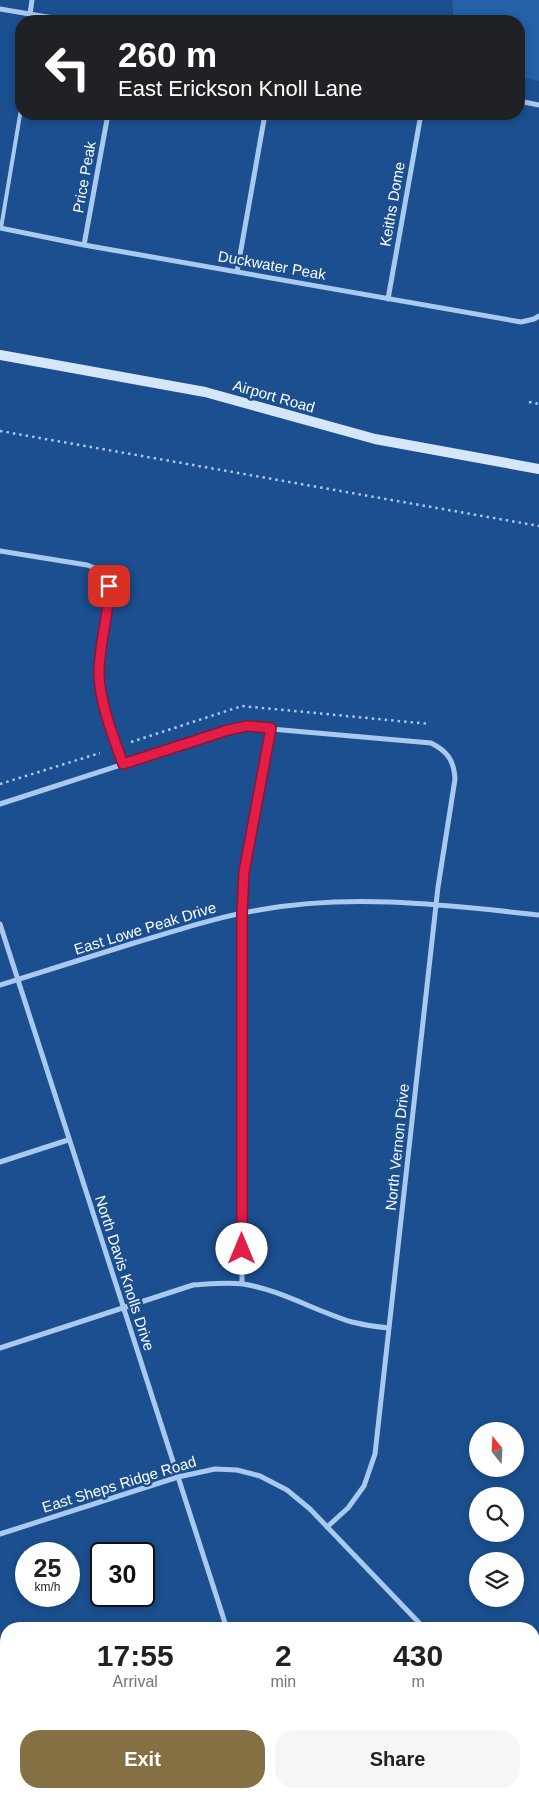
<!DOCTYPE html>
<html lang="en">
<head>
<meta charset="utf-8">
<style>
	body { margin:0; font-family:Helvetica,sans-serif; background:#f6f6f6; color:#202124; height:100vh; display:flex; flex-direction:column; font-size:19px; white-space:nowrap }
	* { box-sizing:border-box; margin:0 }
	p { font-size:16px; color:#757577 }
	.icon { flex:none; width:28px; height:28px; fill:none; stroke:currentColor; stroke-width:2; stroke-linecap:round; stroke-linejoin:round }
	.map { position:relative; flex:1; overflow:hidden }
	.drawer { position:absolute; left:0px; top:1622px; width:540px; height:176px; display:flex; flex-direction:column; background:#fff; border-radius:20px 20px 0 0; box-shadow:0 2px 8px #0003 }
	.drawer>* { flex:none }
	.guide { position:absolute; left:15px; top:15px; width:510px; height:105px; border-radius:20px; box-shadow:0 2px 8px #0003; background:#202124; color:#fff; overflow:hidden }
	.needle { width:32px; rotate:342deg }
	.controls { position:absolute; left:469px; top:1422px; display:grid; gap:10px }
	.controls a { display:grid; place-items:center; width:55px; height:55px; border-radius:50%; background:#fff; box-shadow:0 2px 8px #0003; font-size:25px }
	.speed { position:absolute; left:15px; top:1542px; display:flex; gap:10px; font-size:25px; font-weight:700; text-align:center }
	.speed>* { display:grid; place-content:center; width:65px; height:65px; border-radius:50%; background:#fff; box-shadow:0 2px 8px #0003; line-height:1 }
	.speed small { font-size:12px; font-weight:400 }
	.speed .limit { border:2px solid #111; border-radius:8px; background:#fff; color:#111 }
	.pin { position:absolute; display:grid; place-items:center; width:42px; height:42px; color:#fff; margin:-21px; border-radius:10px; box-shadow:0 2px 8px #0006 }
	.me { position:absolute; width:55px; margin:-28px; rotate:0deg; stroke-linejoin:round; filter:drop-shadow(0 0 4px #0008) }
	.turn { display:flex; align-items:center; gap:18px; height:105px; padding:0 20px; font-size:22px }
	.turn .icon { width:65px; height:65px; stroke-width:2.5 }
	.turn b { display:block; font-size:35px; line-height:42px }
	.eta { display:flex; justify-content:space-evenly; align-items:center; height:85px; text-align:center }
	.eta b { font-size:30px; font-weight:800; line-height:35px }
	.action { display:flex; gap:10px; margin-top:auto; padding:10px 20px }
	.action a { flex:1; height:58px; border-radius:20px; background:#847042; color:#fff; font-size:20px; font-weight:800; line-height:58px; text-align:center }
	.action a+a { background:#f6f6f6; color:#202124 }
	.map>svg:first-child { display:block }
</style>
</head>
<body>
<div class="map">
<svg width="539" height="1798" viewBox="0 0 539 1798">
	<rect width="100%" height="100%" fill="#1b4f8f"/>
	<path fill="#2461a8" d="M452,0H539V81L519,77V21H454Z"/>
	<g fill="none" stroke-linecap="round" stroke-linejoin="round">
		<path stroke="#a9c9ee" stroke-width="2.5" stroke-dasharray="2.5 4" stroke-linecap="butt" d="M529,402L539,404
			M0,431L539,526
			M131,742L242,706L430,724
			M0,784L100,753
			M534,1747L539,1736
			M327,1792L334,1798
			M435,1798L437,1792
			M524,1798L525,1792"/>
		<path stroke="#a9c9ee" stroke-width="4" d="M1,228L21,109"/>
		<path stroke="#a9c9ee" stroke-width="5" d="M0,9L71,21
			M30,14L32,0
			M519,101L539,105
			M0,228L84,245L521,322L534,319L539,316
			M84,245L108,114
			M237,272L265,114
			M388,299L421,114
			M0,551L87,565L110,574C109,607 99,640 99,674C100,704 113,736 123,764
			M0,804L229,730L247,727L431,743C447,751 454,760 455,779L438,887L375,1454L364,1486L348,1508L327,1527
			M0,924L227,1629
			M0,985C45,971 89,957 134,943C175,931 216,917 259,910C352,893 446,905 539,915
			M0,1162L68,1140
			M242,1284V914L244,872L271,728
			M0,1348L193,1285C210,1284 227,1282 243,1284C281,1290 315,1311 352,1322C364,1325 377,1327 389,1328
			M0,1534L178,1477L215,1469L237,1470L260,1476L287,1490L310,1509L425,1629
			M534,1692H539"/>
		<path stroke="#d6e6fa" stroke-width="10" d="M0,355L205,392L375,439L539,469"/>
	</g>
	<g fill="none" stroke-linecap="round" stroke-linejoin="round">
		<g stroke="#92132f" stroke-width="12">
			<path id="route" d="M109,586C109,615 99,644 99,674C100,704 113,736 123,764L228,730L247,726L271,728L244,872L242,914V1249"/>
		</g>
		<use href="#route" stroke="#e11d48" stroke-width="9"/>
	</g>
	<g text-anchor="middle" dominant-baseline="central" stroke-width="5" stroke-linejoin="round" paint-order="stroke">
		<g font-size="15" fill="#fff" stroke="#1b4f8f">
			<text transform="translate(84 177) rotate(-80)">Price Peak</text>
			<text transform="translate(392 204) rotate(-80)">Keiths Dome</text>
			<text transform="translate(272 265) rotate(10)">Duckwater Peak</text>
			<text transform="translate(274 396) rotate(16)">Airport Road</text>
			<text transform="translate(145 928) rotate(-17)">East Lowe Peak Drive</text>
			<text transform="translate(397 1147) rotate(-84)">North Vernon Drive</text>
			<text transform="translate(125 1273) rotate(72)">North Davis Knolls Drive</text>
			<text transform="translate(119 1484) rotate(-17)">East Sheps Ridge Road</text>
		</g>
	</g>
</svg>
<div class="controls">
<a><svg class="needle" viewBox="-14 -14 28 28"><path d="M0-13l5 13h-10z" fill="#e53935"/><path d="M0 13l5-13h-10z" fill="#757577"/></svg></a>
<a><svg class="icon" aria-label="search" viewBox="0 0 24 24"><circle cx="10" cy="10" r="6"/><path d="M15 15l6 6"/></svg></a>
<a><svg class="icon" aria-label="layers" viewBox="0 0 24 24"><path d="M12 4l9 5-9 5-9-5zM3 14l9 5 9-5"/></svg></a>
</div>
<div class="speed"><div>25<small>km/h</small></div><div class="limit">30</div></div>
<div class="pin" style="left:109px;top:586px;background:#d93025"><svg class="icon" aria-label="arrive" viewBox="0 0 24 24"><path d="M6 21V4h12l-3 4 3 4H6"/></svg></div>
<svg class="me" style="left:242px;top:1249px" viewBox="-20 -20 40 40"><circle r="19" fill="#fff"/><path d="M0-13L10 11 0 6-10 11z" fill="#e11d48"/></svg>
<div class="guide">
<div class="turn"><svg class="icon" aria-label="left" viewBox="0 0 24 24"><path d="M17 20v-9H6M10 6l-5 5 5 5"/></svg><div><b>260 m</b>East Erickson Knoll Lane</div></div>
</div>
<section class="drawer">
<div class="eta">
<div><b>17:55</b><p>Arrival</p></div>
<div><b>2</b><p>min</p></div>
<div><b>430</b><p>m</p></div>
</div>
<div class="action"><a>Exit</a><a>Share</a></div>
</section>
</div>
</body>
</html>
